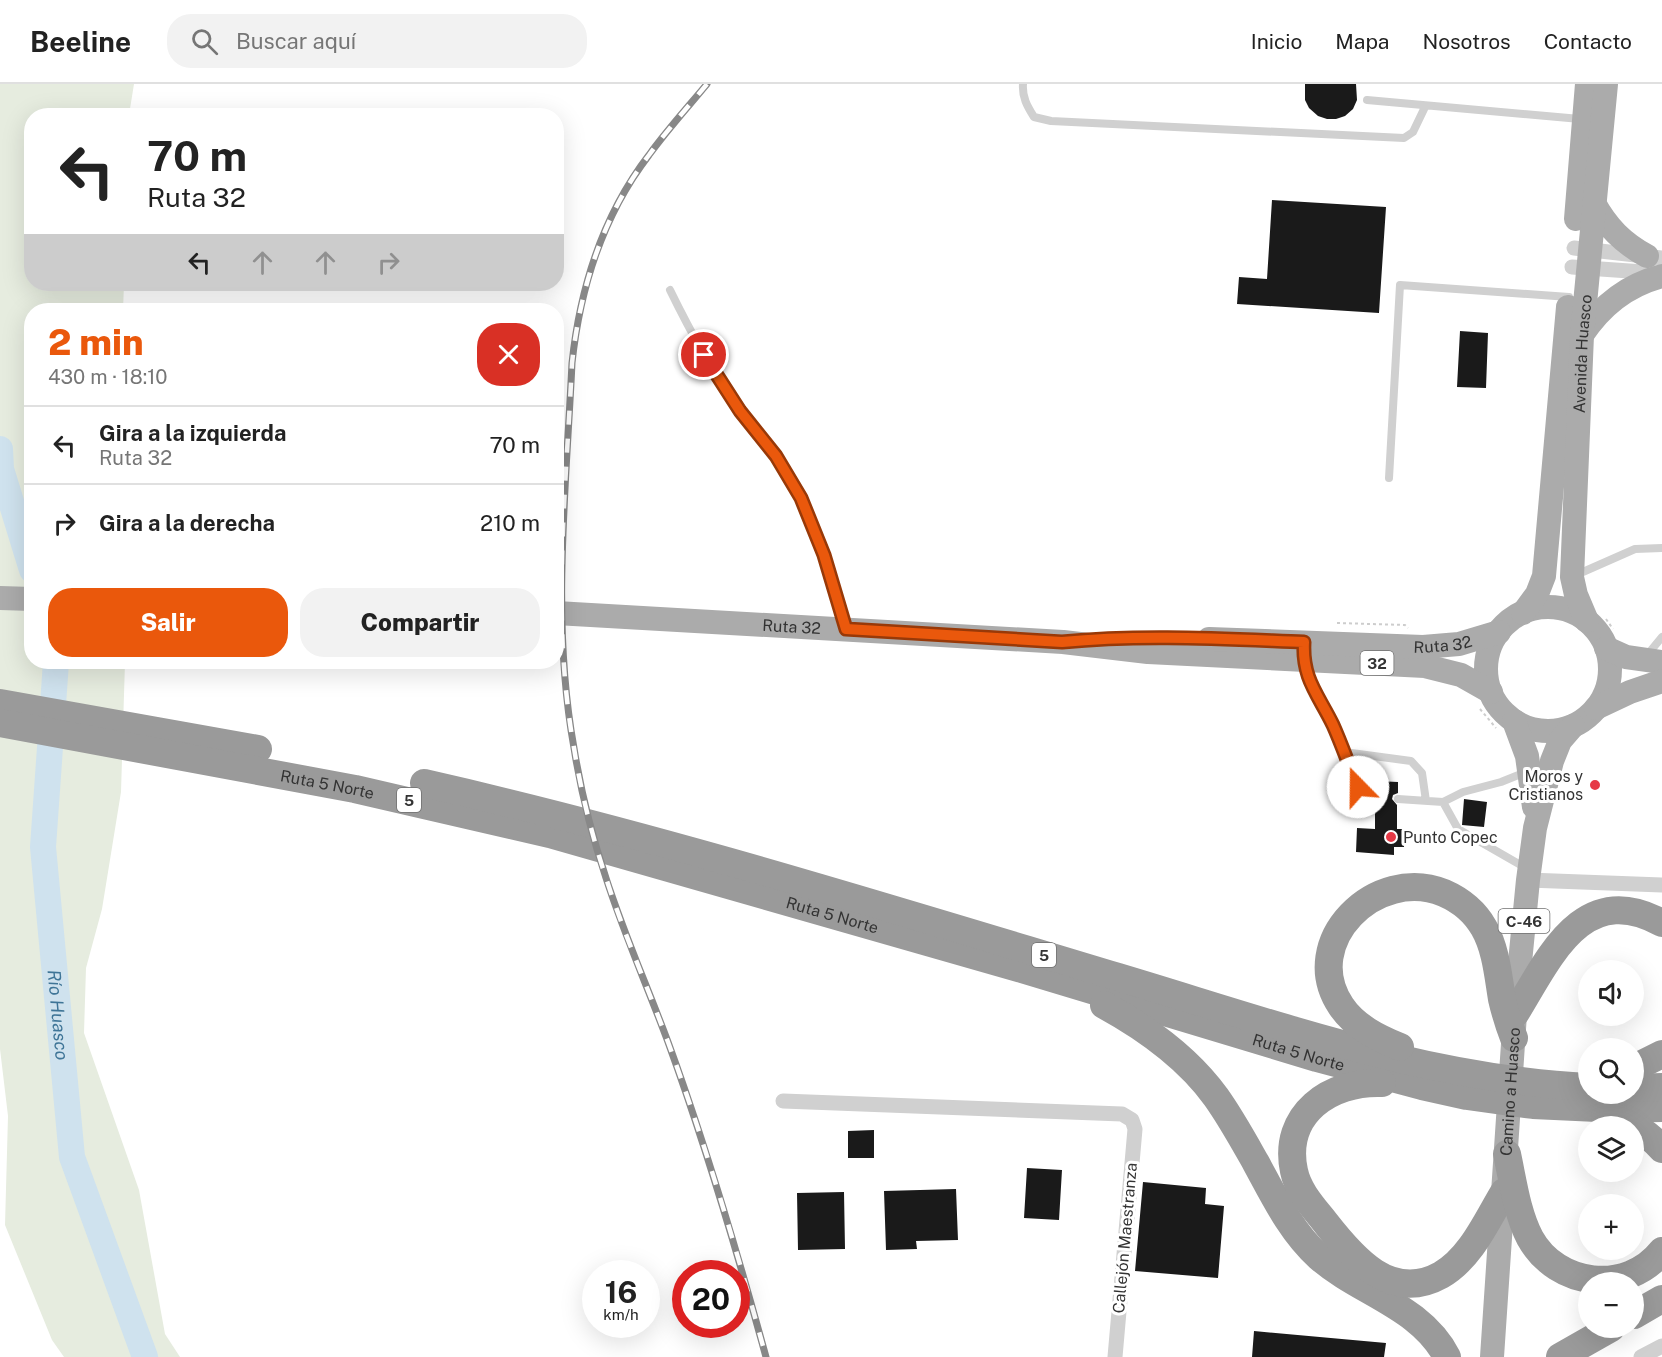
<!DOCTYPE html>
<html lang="es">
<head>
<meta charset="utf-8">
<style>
	body { margin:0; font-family:"Public Sans",sans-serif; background:#f2f2f2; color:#222; height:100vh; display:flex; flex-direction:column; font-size:22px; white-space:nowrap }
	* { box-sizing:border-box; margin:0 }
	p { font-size:20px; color:#767676 }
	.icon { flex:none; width:33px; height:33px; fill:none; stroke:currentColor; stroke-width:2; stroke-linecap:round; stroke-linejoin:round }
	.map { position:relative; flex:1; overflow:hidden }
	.sheet { position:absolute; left:24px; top:219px; width:540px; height:366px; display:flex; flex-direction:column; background:#fff; border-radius:24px; box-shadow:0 6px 24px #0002 }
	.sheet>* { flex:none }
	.guide { position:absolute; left:24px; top:24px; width:540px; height:183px; border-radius:24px; box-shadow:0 6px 24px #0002; background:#fff; color:#222; overflow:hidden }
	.fabs { position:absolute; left:1578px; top:876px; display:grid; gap:12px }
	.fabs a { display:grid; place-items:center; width:66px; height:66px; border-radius:50%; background:#fff; box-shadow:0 6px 24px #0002; font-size:30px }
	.speed { position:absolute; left:582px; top:1176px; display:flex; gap:12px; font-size:30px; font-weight:700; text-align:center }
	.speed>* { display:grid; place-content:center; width:78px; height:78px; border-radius:50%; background:#fff; box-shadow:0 6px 24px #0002; line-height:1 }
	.speed small { font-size:15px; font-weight:400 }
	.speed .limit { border:9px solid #d22; background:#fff; color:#111 }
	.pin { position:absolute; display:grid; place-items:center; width:51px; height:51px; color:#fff; margin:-26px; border:3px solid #fff; border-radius:50%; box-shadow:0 2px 6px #0007 }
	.me { position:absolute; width:66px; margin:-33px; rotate:338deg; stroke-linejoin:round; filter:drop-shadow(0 0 4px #0008) }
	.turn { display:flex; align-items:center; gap:21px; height:126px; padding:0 24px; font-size:27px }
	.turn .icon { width:78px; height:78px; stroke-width:2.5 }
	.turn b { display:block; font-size:42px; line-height:51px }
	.lanes { display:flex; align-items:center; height:57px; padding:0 24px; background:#0003; justify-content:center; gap:30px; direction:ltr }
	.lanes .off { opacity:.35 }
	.round { display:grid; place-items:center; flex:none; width:63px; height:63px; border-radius:24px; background:#f2f2f2 }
	.head { display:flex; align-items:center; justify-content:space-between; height:102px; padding:0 24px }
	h1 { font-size:36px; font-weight:800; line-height:45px; color:#ea580c }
	.primary-button { display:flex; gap:12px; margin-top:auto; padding:12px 24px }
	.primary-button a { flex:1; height:69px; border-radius:24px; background:#ea580c; color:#fff; font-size:24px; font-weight:800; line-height:69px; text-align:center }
	.primary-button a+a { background:#f2f2f2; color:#222 }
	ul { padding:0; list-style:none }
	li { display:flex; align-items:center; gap:18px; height:78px; padding:0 24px; border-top:2px solid #e0e0e0 }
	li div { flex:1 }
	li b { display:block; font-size:22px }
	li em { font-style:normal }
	header { display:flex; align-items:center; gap:36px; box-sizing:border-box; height:84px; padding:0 30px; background:#fff; border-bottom:2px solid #e0e0e0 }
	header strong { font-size:28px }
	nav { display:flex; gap:33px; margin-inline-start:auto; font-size:21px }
	.search { width:420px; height:54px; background:#f2f2f2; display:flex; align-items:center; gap:15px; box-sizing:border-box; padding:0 21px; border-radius:24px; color:#767676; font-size:22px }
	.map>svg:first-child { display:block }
</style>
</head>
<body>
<header>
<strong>Beeline</strong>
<div class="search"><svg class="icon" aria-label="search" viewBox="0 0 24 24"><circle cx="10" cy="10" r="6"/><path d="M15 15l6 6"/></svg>Buscar aquí</div>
<nav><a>Inicio</a><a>Mapa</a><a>Nosotros</a><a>Contacto</a></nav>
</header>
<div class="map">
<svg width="1662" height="1273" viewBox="0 0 1662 1273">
	<rect width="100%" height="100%" fill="#fff"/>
	<path fill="#e6ecdf" d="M0,0H134L129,31L32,32V200H124L123,226H32V578H125L121,708L102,825L86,884L84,949L139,1106L165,1250L180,1273H64L52,1256L5,1141L8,1032L0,965Z"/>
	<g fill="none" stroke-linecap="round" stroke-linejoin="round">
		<g stroke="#cfe2ee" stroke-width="26">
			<path d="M0,365L1,385L32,486"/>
			<path id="s1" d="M56,578L43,763L72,1073L145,1273"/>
		</g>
	</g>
	<path fill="#1a1a1a" d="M1305,0H1356L1357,16L1353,25L1345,32L1336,35H1327L1318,32L1309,24L1305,16Z
		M1272,116L1386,123L1379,229L1237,220L1239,193L1267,195Z
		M1460,247L1488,249L1486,304L1457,303Z
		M1376,697L1398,698V709L1393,711L1392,715L1397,721V745H1405L1404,763H1394V771L1356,768L1357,744L1375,745V720L1380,718L1382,713L1376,708Z
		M1464,715L1487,718L1484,743L1462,741Z
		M874,1046V1074H848V1047Z
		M1027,1084L1062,1086L1059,1136L1024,1134Z
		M1143,1098L1206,1104L1205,1120L1224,1122L1218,1194L1135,1187Z
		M956,1105L958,1156L916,1157L917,1165L886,1166L884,1107Z
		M844,1108L845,1165L798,1166L797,1109Z
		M1254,1247L1386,1259L1384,1273H1252Z"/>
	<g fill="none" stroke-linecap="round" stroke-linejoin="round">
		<path stroke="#cdcdcd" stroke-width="2" stroke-dasharray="3 3" stroke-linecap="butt" d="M1606,535L1613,545
			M1337,539L1405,541L1408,544
			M1480,625L1496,644"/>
		<path stroke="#d0d0d0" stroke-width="8" d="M1023,0C1022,13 1027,22 1034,33L1051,37L1404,54L1413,48L1425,23
			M1367,16L1580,35
			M670,206C690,247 712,287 738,324C755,348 775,368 790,393C817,439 831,492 845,542
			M1389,394L1400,201L1569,213
			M1576,491L1635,465L1662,464
			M1648,570L1662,553
			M1304,579L1314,608L1333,641L1358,703L1364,710L1376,714
			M1344,668L1411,677L1422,689L1426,717
			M1398,715L1443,718L1463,708L1501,698L1526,688
			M1443,718L1458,745L1526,784"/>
		<path stroke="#d0d0d0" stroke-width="15" d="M1574,164L1662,174
			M1572,183L1658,189
			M1528,796L1662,801
			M783,1017L1122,1030L1132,1036L1135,1045L1115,1273
			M1641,1273L1662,1262"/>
		<g stroke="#ababab" stroke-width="24">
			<path d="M1594,119C1607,143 1623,159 1647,172"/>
			<path d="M1576,135L1587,0"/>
			<path d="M1582,251C1601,222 1627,201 1662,192"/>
			<path d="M0,514L32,515"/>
			<circle cx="1548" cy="585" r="62"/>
			<path id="s2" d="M556,529L1063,558L1148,568L1425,582L1461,591L1491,608"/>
			<path d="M1523,529L1537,510L1544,492L1568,223"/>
			<path id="s3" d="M1587,537L1576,511L1572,493L1582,251L1606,0"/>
			<path id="s4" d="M1209,555L1423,563L1459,560L1499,548"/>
			<path d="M1606,564L1626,573L1662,578"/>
			<path d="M1596,624L1630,608L1662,597"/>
			<path d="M1514,637L1527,672L1534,723"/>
			<path id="s5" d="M1492,1273L1515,930L1528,796L1535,744L1552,677L1560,657L1573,642"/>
		</g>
		<g stroke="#9a9a9a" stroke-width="28">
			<path d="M0,619L258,665"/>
			<path id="s6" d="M0,639L355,705L550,750L1022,885L1317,974L1422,1002L1467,1012L1533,1021L1619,1025L1662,1024"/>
			<path d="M424,699C658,752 888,824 1118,893C1272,939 1426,995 1588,1003"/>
			<path d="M1104,921C1146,944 1187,973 1216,1013C1231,1034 1243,1056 1256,1079C1274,1112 1291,1148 1319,1173C1360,1209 1421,1222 1447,1273"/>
			<path d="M1515,930C1549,875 1582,795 1662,839"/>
			<path d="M1400,963C1378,954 1355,943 1341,922C1298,858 1376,781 1444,809C1460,816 1475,828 1484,844C1496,865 1498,891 1502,915C1505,928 1509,941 1514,954"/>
			<path d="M1634,984L1662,970"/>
			<path d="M1382,999C1330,997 1282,1030 1294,1087C1298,1107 1313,1123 1325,1138C1353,1174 1391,1219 1441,1191C1471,1174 1487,1136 1504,1108"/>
			<path d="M1634,1004L1662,1003"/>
			<path d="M1605,1031C1627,1036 1647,1048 1662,1065"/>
			<path d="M1507,1070C1513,1098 1517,1129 1530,1154C1557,1203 1627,1211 1662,1167"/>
			<path d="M1634,1231L1662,1215"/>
			<path d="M1560,1273L1611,1244"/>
		</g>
		<g stroke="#888" stroke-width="7">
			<path id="rail" d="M707,0C688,23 667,46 649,71C603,131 580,204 572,279C566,407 551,537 574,664C581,708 592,752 606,794C624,850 648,904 668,958C706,1062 737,1167 766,1273"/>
		</g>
		<use href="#rail" stroke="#fff" stroke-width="4.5" stroke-dasharray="14" stroke-linecap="butt"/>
	</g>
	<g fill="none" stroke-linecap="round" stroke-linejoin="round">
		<g stroke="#983908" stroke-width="15">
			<path id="route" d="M704,271L740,327L776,372L801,414L824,471L846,545L1062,558C1143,550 1224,555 1304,558C1302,595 1318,610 1333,641C1342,661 1349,682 1358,703"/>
		</g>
		<use href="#route" stroke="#ea580c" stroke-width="10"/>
	</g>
	<g fill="#e63946" stroke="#fff" stroke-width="2">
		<circle cx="1595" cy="701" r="6"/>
		<circle cx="1391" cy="753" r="6"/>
	</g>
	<g text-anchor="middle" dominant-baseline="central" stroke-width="6" stroke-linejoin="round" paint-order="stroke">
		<g fill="#fff" stroke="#707070" stroke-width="1.5">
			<rect x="1360.5" y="567" width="33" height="24" rx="4.5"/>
			<rect x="397" y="704" width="24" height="24" rx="4.5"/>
			<rect x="1498.5" y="825" width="51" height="24" rx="4.5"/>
			<rect x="1032" y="859" width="24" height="24" rx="4.5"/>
		</g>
		<g font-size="15" font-weight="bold" fill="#333">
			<text x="1377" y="579">32</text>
			<text x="409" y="716">5</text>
			<text x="1524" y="837">C-46</text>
			<text x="1044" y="871">5</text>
		</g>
		<g font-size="16" fill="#333" stroke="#fff">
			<text stroke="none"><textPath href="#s3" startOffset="270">Avenida Huasco</textPath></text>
			<text stroke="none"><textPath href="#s2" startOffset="236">Ruta 32</textPath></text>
			<text stroke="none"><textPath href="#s4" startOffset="234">Ruta 32</textPath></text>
			<text stroke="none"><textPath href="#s6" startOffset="333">Ruta 5 Norte</textPath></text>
			<text stroke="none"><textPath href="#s6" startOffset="855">Ruta 5 Norte</textPath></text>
			<text stroke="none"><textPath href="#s6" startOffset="1341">Ruta 5 Norte</textPath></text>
			<text stroke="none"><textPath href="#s5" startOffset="266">Camino a Huasco</textPath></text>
			<text transform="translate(1125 1154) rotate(-85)">Callejón Maestranza</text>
		</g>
		<g font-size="16" fill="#333" stroke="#fff" text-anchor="end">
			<text x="1583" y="692">Moros y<tspan x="1583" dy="18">Cristianos</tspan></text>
			<text x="1403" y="753" text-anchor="start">Punto Copec</text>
		</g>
		<g font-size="18" font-style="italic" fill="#3f7597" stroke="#fff">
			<text stroke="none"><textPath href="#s1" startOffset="354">Río Huasco</textPath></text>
		</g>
	</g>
</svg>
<div class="fabs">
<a><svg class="icon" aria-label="sound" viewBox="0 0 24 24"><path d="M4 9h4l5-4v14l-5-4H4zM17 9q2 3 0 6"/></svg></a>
<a><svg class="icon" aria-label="search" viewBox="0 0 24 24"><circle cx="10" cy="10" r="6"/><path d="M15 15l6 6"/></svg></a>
<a><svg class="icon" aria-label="layers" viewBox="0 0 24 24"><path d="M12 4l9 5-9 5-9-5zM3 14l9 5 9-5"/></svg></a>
<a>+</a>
<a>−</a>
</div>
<div class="speed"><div>16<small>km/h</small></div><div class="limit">20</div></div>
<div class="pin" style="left:704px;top:271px;background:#d93025"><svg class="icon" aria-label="arrive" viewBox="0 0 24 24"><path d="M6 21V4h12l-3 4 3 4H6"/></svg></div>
<svg class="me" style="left:1358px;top:703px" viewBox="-20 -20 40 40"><circle r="19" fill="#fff"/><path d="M0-13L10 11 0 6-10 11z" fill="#ea580c"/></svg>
<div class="guide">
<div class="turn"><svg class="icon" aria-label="left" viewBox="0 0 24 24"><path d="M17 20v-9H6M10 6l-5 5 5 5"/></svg><div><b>70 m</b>Ruta 32</div></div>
<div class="lanes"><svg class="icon" aria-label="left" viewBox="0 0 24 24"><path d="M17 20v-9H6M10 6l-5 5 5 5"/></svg><svg class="icon off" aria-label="ahead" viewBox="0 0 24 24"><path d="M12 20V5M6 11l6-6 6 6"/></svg><svg class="icon off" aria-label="ahead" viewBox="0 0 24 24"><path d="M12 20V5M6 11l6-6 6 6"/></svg><svg class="icon off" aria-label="right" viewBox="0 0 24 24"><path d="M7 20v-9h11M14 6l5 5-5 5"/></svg></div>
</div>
<section class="sheet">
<div class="head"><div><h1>2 min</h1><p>430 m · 18:10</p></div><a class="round" style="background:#d93025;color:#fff"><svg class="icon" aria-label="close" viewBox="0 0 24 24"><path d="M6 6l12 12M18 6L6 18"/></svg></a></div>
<ul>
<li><svg class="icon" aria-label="left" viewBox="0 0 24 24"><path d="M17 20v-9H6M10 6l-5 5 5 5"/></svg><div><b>Gira a la izquierda</b><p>Ruta 32</p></div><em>70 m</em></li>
<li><svg class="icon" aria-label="right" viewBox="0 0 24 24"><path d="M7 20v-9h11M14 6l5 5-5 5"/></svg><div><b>Gira a la derecha</b></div><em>210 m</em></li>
</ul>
<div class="primary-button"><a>Salir</a><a>Compartir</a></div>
</section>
</div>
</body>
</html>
